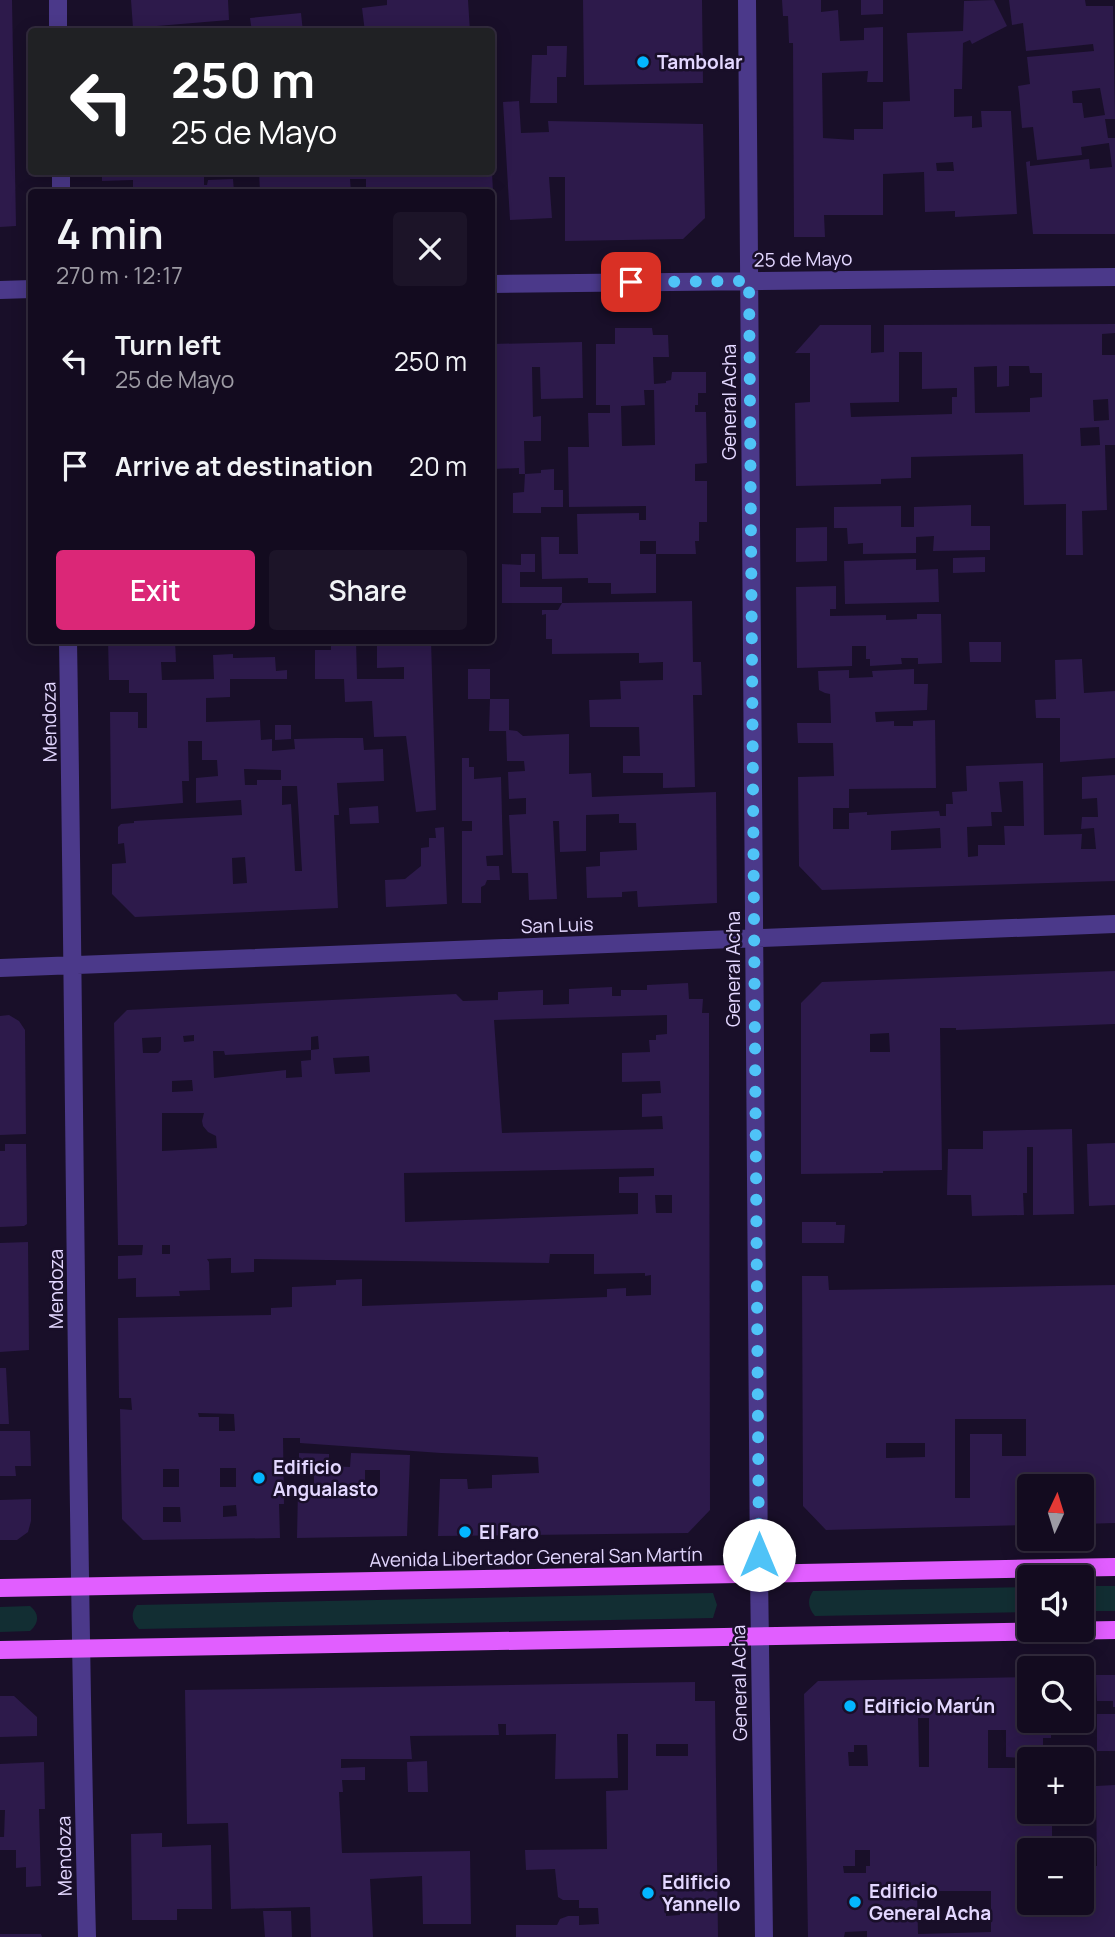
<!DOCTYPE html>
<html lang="en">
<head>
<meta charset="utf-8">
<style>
	body { margin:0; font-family:Manrope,sans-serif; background:#1c1428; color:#f1f3f6; height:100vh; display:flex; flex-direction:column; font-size:26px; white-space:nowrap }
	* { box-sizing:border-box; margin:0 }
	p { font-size:23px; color:#9d9ba4 }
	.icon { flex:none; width:38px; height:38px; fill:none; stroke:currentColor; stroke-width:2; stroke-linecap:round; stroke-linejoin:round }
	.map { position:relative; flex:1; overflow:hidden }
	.sheet { position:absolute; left:28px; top:189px; width:467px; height:455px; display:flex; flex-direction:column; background:#130b1f; border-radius:7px; box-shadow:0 4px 18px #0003,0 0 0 2px #322b3d }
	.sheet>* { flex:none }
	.hud { position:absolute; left:28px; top:28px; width:467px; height:147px; border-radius:7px; box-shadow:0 4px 18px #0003,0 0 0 2px #322b3d; background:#202124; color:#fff; overflow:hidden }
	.needle { width:46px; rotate:4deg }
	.buttons { position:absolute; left:1017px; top:1474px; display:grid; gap:14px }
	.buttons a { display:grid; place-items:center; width:77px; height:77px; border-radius:7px; background:#130b1f; box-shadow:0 4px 18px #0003,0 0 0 2px #322b3d; font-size:35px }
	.pin { position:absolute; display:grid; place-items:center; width:60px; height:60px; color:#fff; margin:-30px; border-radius:14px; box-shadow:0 4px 10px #0006 }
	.me { position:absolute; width:77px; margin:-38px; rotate:0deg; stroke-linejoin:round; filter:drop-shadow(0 0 5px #0008) }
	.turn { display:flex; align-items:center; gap:24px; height:147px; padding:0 28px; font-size:32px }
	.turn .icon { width:91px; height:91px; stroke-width:2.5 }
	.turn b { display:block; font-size:49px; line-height:60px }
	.round { display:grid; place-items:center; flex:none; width:74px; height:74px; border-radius:7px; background:#1c1428 }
	.headline { display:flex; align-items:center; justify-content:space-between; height:119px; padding:0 28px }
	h1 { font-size:42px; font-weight:600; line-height:52px }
	.action { display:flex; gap:14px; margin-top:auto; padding:14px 28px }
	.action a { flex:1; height:80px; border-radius:7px; background:#db2777; color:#fff; font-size:28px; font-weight:600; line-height:80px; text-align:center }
	.action a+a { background:#1c1428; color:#f1f3f6 }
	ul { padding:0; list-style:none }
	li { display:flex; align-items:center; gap:21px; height:105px; padding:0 28px }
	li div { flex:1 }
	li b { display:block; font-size:26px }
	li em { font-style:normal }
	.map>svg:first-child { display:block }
</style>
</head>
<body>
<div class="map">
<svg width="1115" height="1937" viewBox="0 0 1115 1937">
	<rect width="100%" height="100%" fill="#190f29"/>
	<path fill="#122e33" d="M1082,1586H1115V1611H1082Z
		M1029,1587V1612L815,1616C808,1608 807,1600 813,1591Z
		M713,1593L717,1605L713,1618L139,1629C132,1622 130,1613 137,1605Z
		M30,1606C40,1614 39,1623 30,1631L0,1632V1607Z"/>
	<path fill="#2d1a4b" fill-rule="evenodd" d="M0,0H12L16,226L0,227Z
		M131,0H228L229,20L133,28Z
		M387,0H468L470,32H389L388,28L379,32H365L362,8L387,5Z
		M583,0H702L703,83L584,85Z
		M782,0H821V12L838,10L840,41L864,40V28L883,27V82H867L868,71L822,73L823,138L854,140V129H883V102L910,101L907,33L963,31L964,1L994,0L1007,26L972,44L970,40L963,43L962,89H954V117L972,116V128L982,127L981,111H1011L1017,214L955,217V211L925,212L924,172L883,174V215H824L825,237H794L793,43H789L788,16H783ZM953,162L954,171H937L936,163Z
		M861,0H883V14L861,15Z
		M1009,0H1085L1086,6H1113L1115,119H1105L1108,138H1115V234H1033L1026,162L1030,161V166L1089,159L1090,169L1112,167L1109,143L1081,147L1082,155L1037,160L1033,127L1022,128L1019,93L1018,86L1030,84L1027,57L1094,51L1093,44L1026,51L1023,23L1012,25ZM1100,88L1105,115L1084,118L1082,103H1073L1072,91Z
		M301,13L303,32H252L250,18Z
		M547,46H567L566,77H557V103H530L532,55H547Z
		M519,101L521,133L549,132L548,121L703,124L705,218L683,239L565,241V177H549L552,218L510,220L503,102Z
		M102,172H204V185H207L208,180L233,179L234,192H133V180L102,181Z
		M259,172H492L493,192H366V179H350L351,192H260Z
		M1115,324V333L1102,334V355H1115V445H1105L1107,510L1082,511L1083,555H1066V504L1024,505L1023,454L911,457V478L881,479V484L796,486L795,403L810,402V353H795L820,325H871V353L884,352V325ZM899,352H922V389L957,388V397H952V414L851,417L850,403L899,402ZM997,366V387L1009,386V366H1029L1030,373H1042V397L1030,398V412L975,413L974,367ZM1108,399L1109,420L1094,421L1093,400ZM1099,427L1100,445L1081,446L1080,428Z
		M615,328H652L653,335H668L669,357H653L654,384L666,383V381L671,380L672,372H706V393H698V405H695V412H706L707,463L695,464V481H707V522H699V541H695L696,554H656V593L611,594V583H588V578L542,579L541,537H559V554H578L577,514L639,513V520H646V506L569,507L568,447H589L588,413H610V405H596V344H615ZM644,390H654L655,445L622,446L621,406L645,405ZM640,541H656V554H640Z
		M582,342L583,398L541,399L540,367H532L533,417L541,416V441H524L525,474L541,473V470L554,469V490H563V507H541V513H513V493L524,492L525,474H519V468L492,469V344Z
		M971,505V526H990V550L933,551L934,536L916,537V553L863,554V543L848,544L847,528H834V507L901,506V527H914V507Z
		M827,527V561L796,562V528Z
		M521,554H535V572H520V587H562V603L692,601L693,662H701L702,695H693L695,787L663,788V773H623V756H640L639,727H590L589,700L621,699L620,681L663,680V662L639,663V653L552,654V639H546V614L542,615V610H558L562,603H502V564L521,565Z
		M985,557V572L953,573V558Z
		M916,559V570L938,569L939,602L845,604L844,561Z
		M836,586V609H830V616L886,615V620L917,619V614H941L942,663L918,664V658H901L902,664L870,666V659H866V646H852V666L797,668L796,587Z
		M108,640H175L176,662H161L162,680L214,679L213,655L233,654V658L275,657L276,671L287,670V679H230V697L206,698V722L260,720L261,740L272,739V751L295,749L294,739L335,738H363L364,750L383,749L384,781L337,783L339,815H334L338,908L135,917L112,894V864L126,863L124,843L118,844V827L121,824L134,823V821L242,815L241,800L196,803V778L218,776L217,760H202V741H188L189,781H182L183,803L111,809L110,712H138V728H147V693H129V680H109ZM244,769L281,770V780H257V785H245ZM282,786H297L302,871H295L291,804L282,805ZM245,857L247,883L233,884L232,858Z
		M331,640H356L357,679H404V667L377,668V640H431L436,810L416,812L406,736L374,737L372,701L345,702L344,679H315V650H331Z
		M969,642H1001V662H970Z
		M1082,659L1084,693L1115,691V758L1060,762V718H1036L1035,700L1056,699L1055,660Z
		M468,669H490V699H468Z
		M914,669V684H928L927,710L875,712L876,722L894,721V726H913V721L935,720L936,788L849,789V808H833V829H849V813L867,812V815L939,811L940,816H946V804H953L952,792L967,791L966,766L1043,763L1044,835L1082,834L1081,849H1096L1094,828L1081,829L1082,817H1098L1097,798L1082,799V777L1115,775V881L822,890L799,866L798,777L834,776L833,743H798L797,723H831L830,694L825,693L819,690L818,671L849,670V678L873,677L872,671ZM1023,781L1024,826H1004L1005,845H978V856L968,857L967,827L992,826L991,812H1002L999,782ZM940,828L941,848L891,850V831Z
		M490,699H509V730L517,731L523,736L569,734V774L591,773L592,797L716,792L717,903L638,907L637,891L622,892V897L587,898L586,867L600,866V852L637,850L636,823H619V814L586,815V851L560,852L559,821H553L557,899L529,900L528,873H512L509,815L526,814V798L509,799L508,772L525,771L524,761H507L506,731H489Z
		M275,725H291V739L275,740Z
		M462,758H469V767H474V779L501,777L503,855L486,856L487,866H499L500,880H487L485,885L481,887V903H462V831H472V821H462Z
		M378,806L379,823L350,824L349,808Z
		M444,827L447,904L386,907L385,880L405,879L421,866V848L429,847V838H436L435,828Z
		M1115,971V1024L956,1030V1028H940L942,1170L883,1171V1173L801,1174V1003L822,982ZM889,1033L890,1052H870V1034Z
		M688,983L689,999H703L702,1013H709L710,1510L688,1533L438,1536L440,1479H467L468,1489L492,1488V1475L539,1473L538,1457L441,1453L300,1443V1438H283L284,1504H279L280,1538L143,1540L122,1519L120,1409L132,1410L131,1398H119L118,1318L271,1315V1308L292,1307V1287L336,1285V1280L362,1279V1306L607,1297V1289L626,1288V1296L651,1295V1275L645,1276V1273L594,1274V1254H550L549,1263L254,1259V1272L231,1273V1258L207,1259L209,1262L210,1290L179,1291L180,1296L136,1297V1278L118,1279V1256L142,1255L143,1245H118L114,1023L127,1010L456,994L463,1001L498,1000V992L543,990V1005L569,1004V989L612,987V996H621V990H647V985ZM667,1015V1034L656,1035V1040H649L650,1052L622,1053V1082L660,1081L661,1093L642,1094V1117L662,1116L663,1129L502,1133L494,1020ZM194,1035V1041L184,1042L183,1036ZM318,1036L319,1049L311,1050V1060L301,1061L302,1077L286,1078V1070L214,1078L213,1051H224L225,1055L311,1050V1037ZM161,1037V1050L158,1053H143L142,1038ZM369,1056L370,1072L335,1074L333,1058ZM192,1080L193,1091L172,1092V1081ZM162,1113H204L202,1121L203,1126L208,1132L216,1136L217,1148L162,1151ZM654,1168V1176L619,1177V1193H638V1214L405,1222L404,1173ZM655,1195H672V1213H656ZM162,1245H170V1254H162ZM198,1413L234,1414L235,1431H219V1417H199ZM220,1468H236V1487H220ZM163,1469H179V1487H163ZM236,1505L237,1516L223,1517V1506ZM163,1507H180L181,1522H163Z
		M9,1015L19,1021L25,1030L26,1134L0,1135V1016Z
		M1072,1129L1074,1214L1033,1215V1147H1027V1193H1023L1024,1215L972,1216L971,1195H947L948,1149H983V1131Z
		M1115,1143V1205L1089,1206L1087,1144Z
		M5,1144H26L27,1224L24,1226L0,1227V1151H5Z
		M802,1222H836V1225H845L844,1243H802Z
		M28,1242L29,1350L0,1352V1243Z
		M802,1276H828L829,1290L1115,1285V1523L1082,1524V1486H1029V1525L826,1530L803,1506ZM955,1419H1026V1456H1002V1434H970V1498H955ZM886,1443H925V1457L886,1458Z
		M0,1368H6L9,1424H0Z
		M0,1431H30L31,1466H15L16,1476H0Z
		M299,1453L329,1454V1466L350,1467L351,1453L410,1455L407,1536L297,1538L298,1489H314V1466H299ZM365,1470H380V1490L365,1489Z
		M31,1499V1521L28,1532L17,1540H0V1500Z
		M1096,1675H1115V1707H1113V1701H1097Z
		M1029,1677V1720H1043V1723H1051V1738H1043V1759L1006,1757V1730H988V1768H1029V1811H1052V1850H1043V1841H1028L1029,1902H1082V1865L1097,1866L1096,1786L1115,1785V1937H867V1931L845,1932L844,1937H808L804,1694L818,1681ZM918,1718H929V1767H919ZM854,1745H867L868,1766H849L848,1752H854ZM855,1850H870V1866H866V1873H844L843,1866H855ZM917,1891H991V1932L918,1934Z
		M695,1682V1701H715L718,1937H516V1925H557L560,1919L568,1916H579V1925L599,1924L598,1908H579V1900H563L558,1897L555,1869L526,1870L525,1850L607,1849L606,1791L628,1790V1734H617L618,1778L555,1779L556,1734L506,1735V1724H498L499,1735L410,1736L412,1759H341V1768L365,1767V1780H342L343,1792H339L342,1853L470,1851L471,1924H423L422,1876L370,1879L373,1937H311L310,1907L231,1909L228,1823L187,1824L185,1690ZM656,1744H688V1756H656ZM679,1898L680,1915L666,1916V1899Z
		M0,1696H14L37,1717V1736L0,1737Z
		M1097,1714H1115V1751H1097Z
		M427,1761L428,1792H408L407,1762Z
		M44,1762L45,1809H39L41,1886L26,1887V1867L16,1868V1850H0V1837H4L5,1810H0V1764Z
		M162,1833V1847L211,1845L212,1909H177V1920H132L131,1834Z
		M263,1911H291L292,1937H265Z
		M0,1934H41L42,1937H0Z"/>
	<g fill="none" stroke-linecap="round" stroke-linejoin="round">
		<path stroke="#4b398a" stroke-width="18" d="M58,0V32
			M747,0L759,1573L764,1937
			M61,172V192
			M492,284L1115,277
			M0,290L32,289
			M68,640C75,1073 76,1505 87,1937
			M0,968L1115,924"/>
		<path stroke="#e15eff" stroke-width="18" d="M0,1588L1115,1567
			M0,1650L1115,1630"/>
	</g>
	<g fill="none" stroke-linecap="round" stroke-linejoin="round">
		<path stroke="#4fc3f7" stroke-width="12" stroke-dasharray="0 21.6" d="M631,282L749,281L759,1555"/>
	</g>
	<g fill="#03b6ff" stroke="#190f29" stroke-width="2.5">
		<circle cx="643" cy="62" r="7"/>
		<circle cx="259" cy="1478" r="7"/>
		<circle cx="465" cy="1532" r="7"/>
		<circle cx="850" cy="1706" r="7"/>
		<circle cx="648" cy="1893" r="7"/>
		<circle cx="855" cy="1902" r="7"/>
	</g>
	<g text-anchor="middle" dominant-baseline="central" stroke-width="5" stroke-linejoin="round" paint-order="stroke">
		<g font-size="19" font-weight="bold" fill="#e3d7ff" stroke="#190f29" text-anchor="start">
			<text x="657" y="62">Tambolar</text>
			<text x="273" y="1467">Edificio<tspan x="273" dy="22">Angualasto</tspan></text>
			<text x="479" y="1532">El Faro</text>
			<text x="864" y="1706">Edificio Marún</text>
			<text x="662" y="1882">Edificio<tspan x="662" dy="22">Yannello</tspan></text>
			<text x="869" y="1891">Edificio<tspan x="869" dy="22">General Acha</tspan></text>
		</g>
		<g font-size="19" fill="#e3d7ff" stroke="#190f29">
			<text transform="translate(803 259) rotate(-1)">25 de Mayo</text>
			<text transform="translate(729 402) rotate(-90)">General Acha</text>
			<text transform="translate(49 722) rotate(-91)">Mendoza</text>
			<text transform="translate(557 925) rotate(-2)">San Luis</text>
			<text transform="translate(733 969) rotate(-90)">General Acha</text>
			<text transform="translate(56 1289) rotate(-90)">Mendoza</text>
			<text transform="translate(536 1557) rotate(-1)">Avenida Libertador General San Martín</text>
			<text transform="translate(739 1683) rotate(-91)">General Acha</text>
			<text transform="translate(64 1856) rotate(-91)">Mendoza</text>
		</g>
	</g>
</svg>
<div class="buttons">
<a><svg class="needle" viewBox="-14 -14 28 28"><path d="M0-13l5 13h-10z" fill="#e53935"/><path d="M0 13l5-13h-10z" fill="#9d9ba4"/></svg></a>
<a><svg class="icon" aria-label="sound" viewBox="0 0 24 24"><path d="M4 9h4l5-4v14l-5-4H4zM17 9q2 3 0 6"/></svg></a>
<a><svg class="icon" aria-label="search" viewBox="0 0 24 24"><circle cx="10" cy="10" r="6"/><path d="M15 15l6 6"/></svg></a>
<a>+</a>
<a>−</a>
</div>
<div class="pin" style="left:631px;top:282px;background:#d93025"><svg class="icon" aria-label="arrive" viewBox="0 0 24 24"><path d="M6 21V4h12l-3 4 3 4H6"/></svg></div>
<svg class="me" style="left:759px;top:1555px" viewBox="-20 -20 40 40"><circle r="19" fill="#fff"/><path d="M0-13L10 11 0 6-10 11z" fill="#4fc3f7"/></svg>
<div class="hud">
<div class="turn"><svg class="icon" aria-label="left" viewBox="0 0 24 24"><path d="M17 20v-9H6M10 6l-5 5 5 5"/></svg><div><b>250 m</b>25 de Mayo</div></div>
</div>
<section class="sheet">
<div class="headline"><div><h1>4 min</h1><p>270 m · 12:17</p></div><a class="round"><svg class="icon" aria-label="close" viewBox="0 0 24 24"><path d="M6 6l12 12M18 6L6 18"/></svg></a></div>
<ul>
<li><svg class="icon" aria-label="left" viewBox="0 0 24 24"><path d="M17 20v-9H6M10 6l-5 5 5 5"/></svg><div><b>Turn left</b><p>25 de Mayo</p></div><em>250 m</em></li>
<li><svg class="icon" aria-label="arrive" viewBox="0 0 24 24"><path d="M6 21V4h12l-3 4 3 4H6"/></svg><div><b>Arrive at destination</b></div><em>20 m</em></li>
</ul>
<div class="action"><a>Exit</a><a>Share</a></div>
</section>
</div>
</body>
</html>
